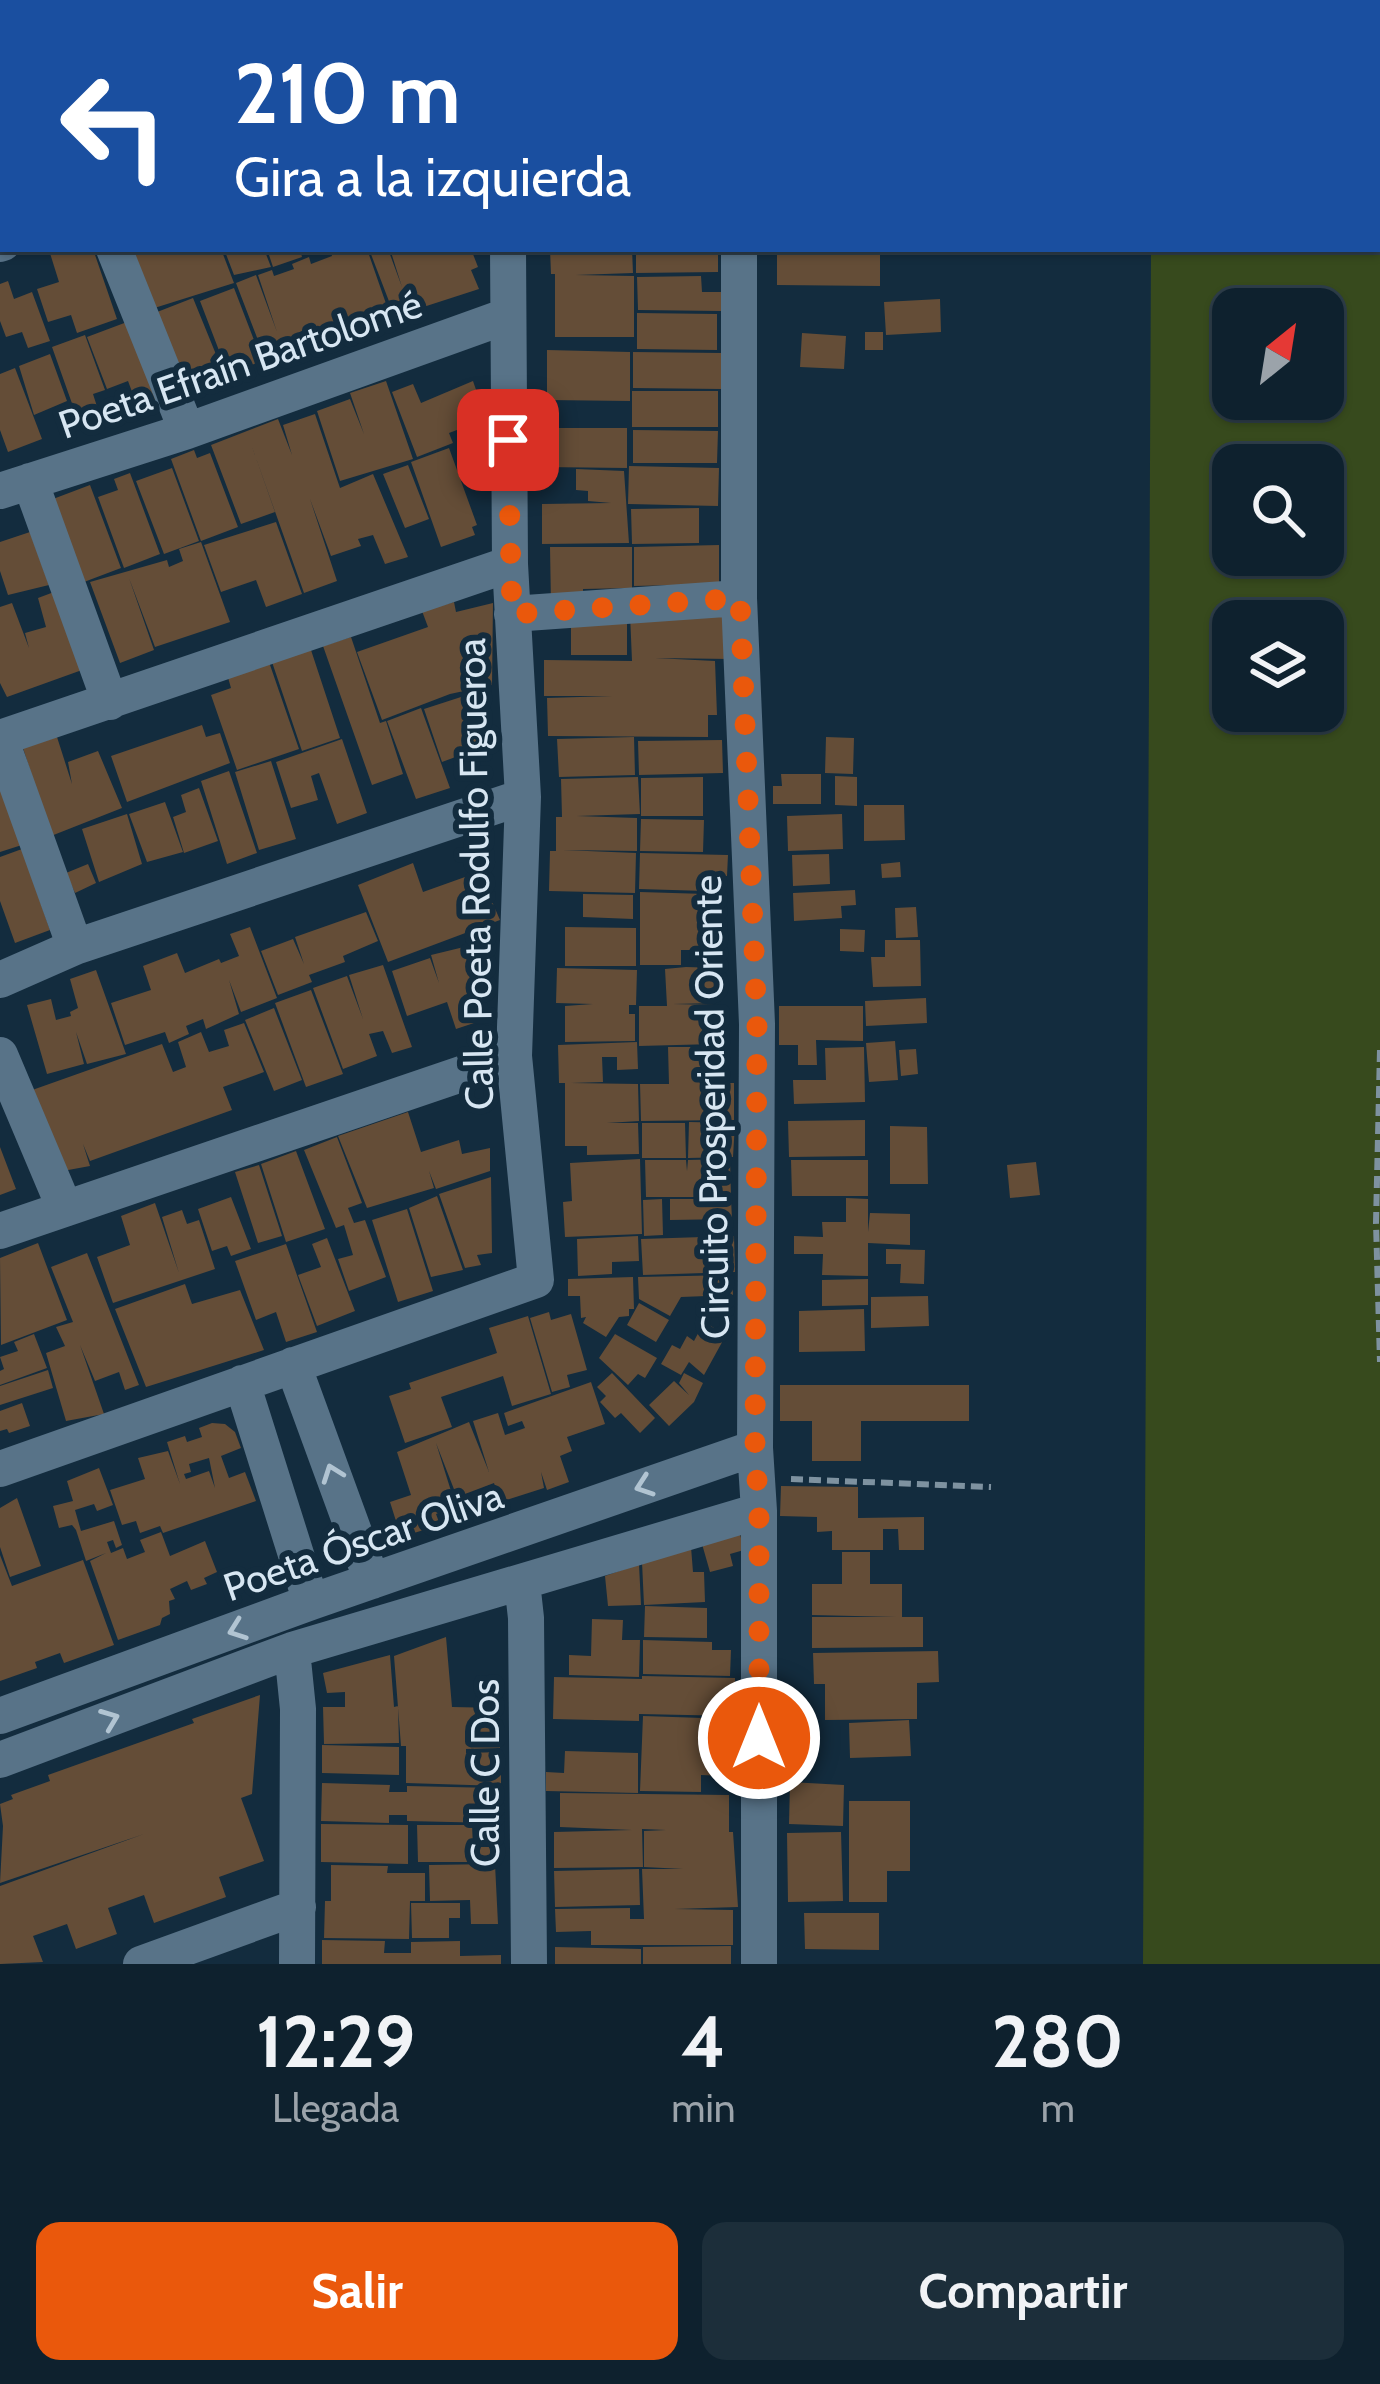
<!DOCTYPE html>
<html lang="es">
<head>
<meta charset="utf-8">
<style>
	body { margin:0; font-family:Cabin,sans-serif; background:#1c2e3a; color:#f1f3f6; height:100vh; display:flex; flex-direction:column; font-size:45px; white-space:nowrap }
	* { box-sizing:border-box; margin:0 }
	p { font-size:39px; color:#9ba3aa }
	.icon { flex:none; width:66px; height:66px; fill:none; stroke:currentColor; stroke-width:2; stroke-linecap:round; stroke-linejoin:round }
	.map { position:relative; height:1964px; overflow:hidden }
	.side { display:flex; flex-direction:column; background:#0e212e; flex:1 }
	.side>* { flex:none }
	.hud { position:absolute; left:0px; top:0px; width:1380px; height:252px; box-shadow:0 3px 9px #0004,0 0 0 3px #2e3e4a; background:#1a4fa0; color:#fff; overflow:hidden }
	.needle { width:78px; rotate:30deg }
	.controls { position:absolute; left:1212px; top:288px; display:grid; gap:24px }
	.controls a { display:grid; place-items:center; width:132px; height:132px; border-radius:24px; background:#0e212e; box-shadow:0 3px 9px #0004,0 0 0 3px #2e3e4a; font-size:60px }
	.pin { position:absolute; display:grid; place-items:center; width:102px; height:102px; color:#fff; margin:-51px; border-radius:24px; box-shadow:0 6px 18px #0006 }
	.me { position:absolute; width:132px; margin:-66px; rotate:0deg; stroke-linejoin:round; filter:drop-shadow(0 0 9px #0008) }
	.turn { display:flex; align-items:center; gap:42px; height:252px; padding:0 36px; font-size:54px }
	.turn .icon { width:156px; height:156px; stroke-width:2.5 }
	.turn b { display:block; font-size:84px; line-height:102px }
	.eta { display:flex; justify-content:space-evenly; align-items:center; height:204px; text-align:center }
	.eta b { font-size:72px; font-weight:700; line-height:84px }
	.primary-button { display:flex; gap:24px; margin-top:auto; padding:24px 36px }
	.primary-button a { flex:1; height:138px; border-radius:24px; background:#ea580c; color:#fff; font-size:48px; font-weight:700; line-height:138px; text-align:center }
	.primary-button a+a { background:#1c2e3a; color:#f1f3f6 }
	.map>svg:first-child { display:block }
</style>
</head>
<body>
<div class="map">
<svg width="1380" height="1964" viewBox="0 0 1380 1964">
	<rect width="100%" height="100%" fill="#132c3e"/>
	<path fill="#374a1d" fill-rule="evenodd" d="M1139,0H1380V1964H1143L1151,249H1377V3ZM1233,309H1323V399H1233ZM1233,465H1323V555H1233ZM1233,621H1323V711H1233Z"/>
	<path fill="#644d37" fill-rule="evenodd" d="M93,249L117,319L77,333L71,315L48,322L37,289L59,282L49,250Z
		M139,249H221L234,283L148,310L127,253Z
		M224,249H264L271,267L234,275Z
		M267,249H300L302,257L273,267Z
		M337,249H367L391,318L358,329L360,334L340,341L338,337L266,361L236,283L256,275L277,332L258,275L272,270L274,276L294,269L292,264L309,257L311,264L332,256L331,251Z
		M369,249H388L402,287L390,249H471L478,267L471,270L479,289L411,311L413,315L403,318L402,314L395,317Z
		M550,249H632L633,273L576,275L634,276V337H555V274H551Z
		M636,249H718V272L636,273Z
		M777,249H880V286L777,285Z
		M701,276L702,292H721V311L638,310L637,277Z
		M8,281L14,299L32,292L50,341L28,348L22,332L6,337L0,321V284Z
		M234,288L262,361L228,374L200,301Z
		M193,298L224,374L183,390L152,314Z
		M940,299L941,332L886,335L884,302Z
		M637,313L717,314V350L637,349Z
		M127,322L156,399L137,405L128,381L107,389L87,337Z
		M865,332H883V350H865Z
		M802,333L846,336L844,369L800,367Z
		M85,335L105,390L93,394L101,419L80,426L52,347Z
		M547,350L630,352V401L547,400Z
		M633,352L722,353L721,389L633,388Z
		M50,354L67,401L34,415L19,366Z
		M15,368L42,439L8,452L0,430V374Z
		M386,381L413,459L340,481L317,411L350,399L364,434L350,393Z
		M473,381L486,419L449,433L453,443L417,457L392,392L413,384L421,403Z
		M632,391H718V427H632Z
		M315,414L340,488L373,474L408,557L385,564L373,535L358,539L361,546L331,556L310,499L337,581L304,593L251,444L275,512L241,524L211,445L278,419L292,455L283,425Z
		M542,428H627V468L542,467Z
		M633,430L718,431L717,463H633Z
		M490,437L498,464L465,473L457,447Z
		M449,448L477,525L472,527L475,535L441,547L411,462Z
		M194,450L197,458L210,453L238,527L201,541L171,459Z
		M408,465L429,519L405,528L383,474Z
		M629,466L719,468L718,506L628,504Z
		M172,468L199,541L164,554L136,481Z
		M576,469L624,471L629,543L542,544V504L611,503L588,501V491L576,490Z
		M130,473L160,554L124,568L98,497L118,490L114,479Z
		M90,485L121,568L84,582L53,499Z
		M699,508V543L632,544L631,509Z
		M276,522L302,594L266,607L256,580L221,592L204,545Z
		M30,532L49,585L8,595L0,571V542Z
		M201,542L230,622L155,647L129,578L154,650L120,663L90,582L167,560L169,567L183,561L179,549Z
		M719,545V584L634,586V547Z
		M550,547H632V588L583,589V605H551Z
		M54,592L82,670L7,697L0,683V607L12,603L29,648L25,633L46,627L38,598Z
		M454,602L456,612L493,603L492,685L450,694L382,720L357,652L428,627L422,611Z
		M630,614H730L731,659L655,658L715,661L717,715H708V737L548,736L547,698L612,696H544V660L632,661Z
		M627,619V655H571V620Z
		M351,637L380,723L386,721L403,774L372,785L323,646Z
		M311,650L340,738L302,751L272,662Z
		M269,662L299,749L237,770L211,695L231,688L227,674Z
		M461,697L477,743L459,748L461,755L442,762L424,709Z
		M421,708L450,788L416,799L387,721Z
		M202,725L206,737L220,733L230,763L127,802L111,756Z
		M57,737L72,784L68,762L98,751L122,808L51,836L23,748Z
		M634,737L635,775L559,777L557,739Z
		M826,737L854,738L853,774L825,773Z
		M342,739L367,813L337,824L319,773L311,776L318,800L291,808L276,762Z
		M722,740L723,773L639,775L638,741Z
		M271,761L296,839L259,850L235,772Z
		M229,771L257,853L227,864L201,781Z
		M781,774H821V804H773V786H782Z
		M835,776L857,777V806L835,805Z
		M638,777L640,814L577,816L637,818V851L563,850L636,853L635,893L549,891L550,851H556V817H562L561,779Z
		M703,777V816H641V778Z
		M0,778L25,844L0,852Z
		M199,788L218,841L184,853L173,817L186,812L181,795Z
		M165,802L183,852L147,862L129,814Z
		M864,805H904L905,840L864,841Z
		M127,814L142,864L99,882L82,829Z
		M842,814L843,849L788,851L787,816Z
		M641,819L704,820L703,852L640,851Z
		M22,849L50,930L15,943L0,901V857Z
		M640,853L728,855L727,876L705,875V891L639,889Z
		M829,854L830,884L793,886L792,855Z
		M900,862L901,877L882,878L881,864Z
		M413,863L423,892L479,872L500,920L388,962L358,885Z
		M88,864L96,883L75,893L66,873Z
		M855,890L856,905L841,906L842,918L794,921L793,893Z
		M640,892L706,894L703,950H681V965H640Z
		M583,894L633,895V919L583,917Z
		M916,907L918,937L896,938L895,908Z
		M366,912L378,941L343,956L345,962L309,975L312,982L278,995L261,951L293,939L304,964L295,937Z
		M250,927L277,998L241,1012L229,980L239,1014L206,1029L203,1019L186,1026L189,1034L169,1043L165,1032L125,1045L111,1003L151,990L143,966L177,953L185,973L219,959L221,963L239,956L230,934Z
		M565,927L636,928V966H565Z
		M840,929L865,930L864,952L840,951Z
		M885,940H920L921,986L873,987L871,957H885Z
		M468,946L482,991L464,998L474,1023L456,1029L447,1002L407,1016L392,971L430,958L439,983L431,955Z
		M383,965L412,1047L392,1053L383,1031L369,1034L377,1056L343,1069L313,988L347,976L363,1019L349,975Z
		M686,967L719,968L715,1003L673,1004L714,1005L715,1044L639,1046V1006H667L665,969Z
		M557,968L637,970L636,1005H629V1014H635V1041L565,1042V1006L593,1004L556,1003Z
		M96,970L126,1054L87,1064L76,1032L84,1064L47,1074L27,1005L51,999L56,1020L71,1016L70,1012L78,1008L70,979Z
		M311,990L343,1074L306,1087L275,1003Z
		M926,998L927,1023L866,1026L865,1001Z
		M779,1006H863V1041L816,1040L817,1065H798V1045H779Z
		M274,1008L302,1080L274,1091L245,1020Z
		M244,1023L264,1072L223,1087L232,1110L90,1161L83,1144L90,1166L52,1173L21,1094L162,1044L173,1072L186,1067L178,1042L201,1032L209,1052L229,1046L224,1030Z
		M895,1041L898,1080L869,1082L866,1043Z
		M637,1042L638,1069L617,1070V1057H602L603,1082L571,1083L638,1084L639,1121L607,1123H638L639,1154L587,1155V1146H565V1083H559L558,1045Z
		M668,1047H711V1083H734V1120L641,1121L640,1084H669Z
		M864,1047L865,1102L794,1104L793,1080H826L825,1048Z
		M916,1049L918,1074L901,1076L899,1050Z
		M408,1112L421,1152L459,1140L462,1154L490,1148V1171L436,1189L429,1171L434,1188L367,1208L338,1136Z
		M865,1120V1156L789,1157L788,1121Z
		M689,1122L735,1123L733,1157L688,1158Z
		M642,1123H685L686,1158H642Z
		M890,1126L927,1127L928,1184H890Z
		M337,1137L362,1203L348,1208L354,1223L365,1220L386,1277L349,1291L338,1259L353,1255L344,1225L336,1228L304,1150Z
		M0,1147L16,1189L0,1195Z
		M296,1151L325,1229L286,1242L261,1164Z
		M640,1159L642,1234L565,1237L563,1202L572,1201L570,1163Z
		M730,1159L731,1197H646L645,1160H686L687,1171L688,1160Z
		M791,1160H868V1196H792Z
		M1036,1162L1040,1195L1010,1198L1007,1165Z
		M259,1165L282,1236L258,1243L235,1172Z
		M491,1177L492,1253L477,1255L481,1265L465,1268L439,1194Z
		M437,1196L463,1270L431,1277L409,1208Z
		M231,1197L251,1249L231,1256L227,1246L212,1251L198,1209Z
		M846,1198L868,1199V1232L870,1213L910,1214V1245L868,1243V1276L822,1275L823,1254H794V1236L823,1237L822,1222H846Z
		M662,1199L663,1235L644,1236L643,1200Z
		M670,1199H731L732,1219L670,1220Z
		M155,1203L179,1273L162,1217L182,1210L187,1224L199,1220L215,1269L113,1303L97,1257L130,1245L121,1216Z
		M407,1209L433,1291L398,1302L372,1220Z
		M638,1236L639,1261L612,1262V1274L578,1276L577,1239Z
		M734,1236L735,1272L643,1275L641,1239Z
		M327,1238L355,1311L317,1326L298,1275L321,1267L312,1244Z
		M38,1243L67,1320L1,1345L0,1258Z
		M286,1244L317,1332L286,1342L276,1312L256,1320L235,1261Z
		M886,1249L925,1250L924,1284L900,1283L901,1264H886Z
		M87,1253L139,1385L125,1390L119,1372L95,1381L80,1345L104,1414L66,1421L46,1353L65,1346L56,1327L73,1322L51,1267Z
		M732,1275L733,1295L681,1297L670,1316L639,1299L638,1277Z
		M633,1277L634,1309H629V1316L619,1317L606,1337L583,1323L586,1317L581,1318L580,1296H568V1279Z
		M868,1279V1305L822,1306V1280Z
		M185,1284L192,1304L240,1290L264,1350L146,1387L115,1309Z
		M928,1296L929,1326L871,1328V1297Z
		M639,1303L669,1320L656,1342L627,1325Z
		M864,1309L865,1351L799,1352V1311Z
		M549,1312L551,1320L571,1314L587,1370L567,1375L570,1387L552,1392L530,1318Z
		M528,1316L551,1394L512,1406L503,1376L441,1397L452,1427L405,1443L389,1396L411,1389L409,1383L497,1353L489,1328Z
		M704,1322L726,1335L704,1375L689,1362L681,1375L661,1364L672,1345L680,1349L687,1336L694,1341Z
		M34,1334L47,1368L0,1385V1371L4,1369L0,1357L18,1351L14,1342Z
		M615,1334L657,1358L645,1378L638,1374L628,1385L599,1358Z
		M48,1370L53,1388L0,1405V1386Z
		M612,1373L655,1418L640,1433L621,1413L615,1418L600,1402L606,1396L597,1387Z
		M684,1373L703,1383L694,1402L669,1426L649,1405L674,1381L689,1395L679,1383Z
		M591,1382L605,1424L567,1437L572,1451L560,1456L569,1482L547,1490L541,1472L544,1488L500,1502L494,1483L457,1497L436,1443L456,1507L436,1514L440,1525L401,1537L390,1502L411,1495L397,1452L469,1422L489,1472L473,1421L498,1413L505,1435L525,1428L522,1421L508,1426L504,1413Z
		M780,1385H969V1421H861V1461H812V1421H780Z
		M22,1403L30,1426L9,1433L7,1429L0,1431V1411Z
		M212,1423L225,1424L235,1432L241,1448L221,1456L229,1478L245,1472L256,1501L163,1533L160,1526L140,1533L136,1521L122,1525L110,1490L145,1479L138,1458L168,1451L180,1484L167,1442L185,1436L187,1442L202,1437L199,1428ZM209,1458L215,1488L209,1471L186,1479L184,1474L191,1472L189,1464Z
		M99,1468L113,1505L97,1511L94,1504L75,1510L81,1531L114,1521L122,1545L116,1548L113,1540L107,1542L111,1553L123,1548L127,1559L145,1552L140,1540L161,1532L170,1556L205,1541L217,1572L204,1578L207,1584L191,1590L187,1581L170,1589L175,1599L169,1601L170,1614L162,1618L160,1625L118,1640L90,1561L106,1553L86,1561L76,1530L72,1525L59,1528L53,1506L73,1501L67,1481Z
		M781,1486L858,1487V1518L924,1517V1550H899L898,1529H883V1550H832V1531L817,1532V1517L780,1516Z
		M17,1498L41,1566L10,1577L0,1547V1508Z
		M740,1534L744,1550L730,1554L733,1566L710,1572L702,1544Z
		M691,1547L693,1572H704L705,1602L644,1605L642,1562Z
		M842,1552H870V1584H902V1617H923V1647L812,1648V1617H896L812,1615V1584H842Z
		M0,1555L12,1586L83,1560L114,1645L64,1663L60,1653L35,1662L37,1668L0,1681Z
		M639,1564L641,1605L608,1606L605,1576Z
		M645,1606L707,1608V1638L644,1637Z
		M592,1619L623,1620L622,1640H640L639,1677L569,1675V1655L591,1656Z
		M446,1637L452,1707L500,1708V1748L466,1749V1753L501,1752V1786L406,1783V1746H401L394,1656Z
		M643,1640L712,1642V1650H731L730,1676L643,1674Z
		M938,1651L939,1682L917,1683V1719L825,1720V1684H814L813,1653Z
		M390,1655L394,1707L398,1706L399,1743L324,1744L323,1707H345V1692L327,1693L323,1673Z
		M642,1676L735,1678V1716L639,1714V1721L553,1719L554,1677L642,1679Z
		M260,1695L252,1794L241,1798L264,1861L219,1877L226,1897L154,1923L144,1895L108,1908L117,1934L76,1949L67,1924L33,1936L43,1962L0,1964V1886L144,1834L0,1883L3,1826L0,1804L13,1799L11,1795L50,1781L48,1775L194,1723L192,1719Z
		M643,1716L733,1719L732,1752H725L724,1776L701,1775V1792L640,1791Z
		M909,1720L911,1756L850,1758L849,1723Z
		M322,1745L399,1747V1775L322,1773Z
		M565,1751L638,1753V1793L546,1791V1772L564,1773Z
		M790,1782L844,1785L843,1826L789,1824Z
		M322,1783L390,1785L389,1792H407V1786L495,1788L494,1823L407,1821V1815H389V1823L321,1821Z
		M560,1793L729,1795V1832H733L738,1907L675,1909L733,1910V1945H591V1931L556,1932L555,1909L630,1908V1919H644L642,1869H683L644,1867V1831L666,1830L642,1829L643,1867L554,1868V1832L632,1830L560,1827Z
		M849,1801H910V1871H887V1902H849Z
		M321,1824L408,1825V1864L321,1862Z
		M417,1825H472L473,1847H492V1862H418Z
		M841,1832L843,1901L788,1902L787,1833Z
		M495,1864L498,1924H471L470,1900L430,1901L429,1865Z
		M331,1865L388,1866L387,1873H425V1901H410L409,1939L324,1938L325,1901H331Z
		M639,1869L640,1905L555,1907L554,1871Z
		M411,1903H460V1918H449V1938H412Z
		M804,1913H879V1950L805,1949Z
		M322,1940L385,1941L384,1953H411V1942L460,1941V1956L501,1955V1964H322Z
		M731,1946V1964H643V1947Z
		M555,1947L641,1949V1964H555Z"/>
	<g fill="none" stroke-linecap="round" stroke-linejoin="round">
		<path stroke="#7e92a0" stroke-width="6" stroke-dasharray="12 6" stroke-linecap="butt" d="M1380,1050L1376,1223L1380,1362
			M791,1479L991,1487"/>
		<path stroke="#587388" stroke-width="36" d="M505,0L506,3
			M735,3V0
			M0,244L3,243
			M114,249L187,431
			M739,249V598L757,1024L755,1448L759,1511V1964
			M30,481L110,702
			M0,491L187,431L507,316
			M512,614L739,598
			M75,947L0,738L510,564
			M0,980L75,947L523,797
			M0,1055L65,1209
			M0,1231L514,1056
			M293,1365L372,1581
			M242,1383L311,1602
			M0,1469L536,1280L514,1056L523,797L510,564L508,249
			M522,1582L526,1618L529,1964
			M292,1650L298,1709L297,1964
			M0,1716L311,1602L755,1448
			M0,1760L292,1650L759,1511
			M141,1964L298,1907"/>
	</g>
	<defs><path id="oneway-chevron" d="M-2-3.5L2.5 0L-2 3.5" fill="none" stroke-width="1.6" stroke-linecap="round" stroke-linejoin="round" transform="scale(3)"/></defs>
	<g stroke="#b1c4d2">
		<use href="#oneway-chevron" transform="translate(332 1473) rotate(-110)"/>
		<use href="#oneway-chevron" transform="translate(644 1486) rotate(161)"/>
		<use href="#oneway-chevron" transform="translate(237 1630) rotate(160)"/>
		<use href="#oneway-chevron" transform="translate(110 1719) rotate(-21)"/>
	</g>
	<g fill="none" stroke-linecap="round" stroke-linejoin="round">
		<path stroke="#ea580c" stroke-width="21" stroke-dasharray="0 37.8" d="M508,440L512,614L740,598L757,1024L755,1448L759,1511V1738"/>
	</g>
	<g text-anchor="middle" dominant-baseline="central" stroke-width="12" stroke-linejoin="round" paint-order="stroke">
		<g font-size="39" fill="#d7e6f2" stroke="#132c3e">
			<text transform="translate(240 364) rotate(-19)">Poeta Efraín Bartolomé</text>
			<text transform="translate(475 874) rotate(-91)">Calle Poeta Rodulfo Figueroa</text>
			<text transform="translate(711 1107) rotate(-91)">Circuito Prosperidad Oriente</text>
			<text transform="translate(363 1541) rotate(-19)">Poeta Óscar Oliva</text>
			<text transform="translate(485 1773) rotate(-90)">Calle C Dos</text>
		</g>
	</g>
</svg>
<div class="controls">
<a><svg class="needle" viewBox="-14 -14 28 28"><path d="M0-13l5 13h-10z" fill="#e53935"/><path d="M0 13l5-13h-10z" fill="#9ba3aa"/></svg></a>
<a><svg class="icon" aria-label="search" viewBox="0 0 24 24"><circle cx="10" cy="10" r="6"/><path d="M15 15l6 6"/></svg></a>
<a><svg class="icon" aria-label="layers" viewBox="0 0 24 24"><path d="M12 4l9 5-9 5-9-5zM3 14l9 5 9-5"/></svg></a>
</div>
<div class="pin" style="left:508px;top:440px;background:#d93025"><svg class="icon" aria-label="arrive" viewBox="0 0 24 24"><path d="M6 21V4h12l-3 4 3 4H6"/></svg></div>
<svg class="me" style="left:759px;top:1738px" viewBox="-20 -20 40 40"><circle r="17" fill="#ea580c" stroke="#fff" stroke-width="3"/><path d="M0-11L8 9 0 5-8 9z" fill="#fff"/></svg>
<div class="hud">
<div class="turn"><svg class="icon" aria-label="left" viewBox="0 0 24 24"><path d="M17 20v-9H6M10 6l-5 5 5 5"/></svg><div><b>210 m</b>Gira a la izquierda</div></div>
</div>
</div>
<section class="side">
<div class="eta">
<div><b>12:29</b><p>Llegada</p></div>
<div><b>4</b><p>min</p></div>
<div><b>280</b><p>m</p></div>
</div>
<div class="primary-button"><a>Salir</a><a>Compartir</a></div>
</section>
</body>
</html>
